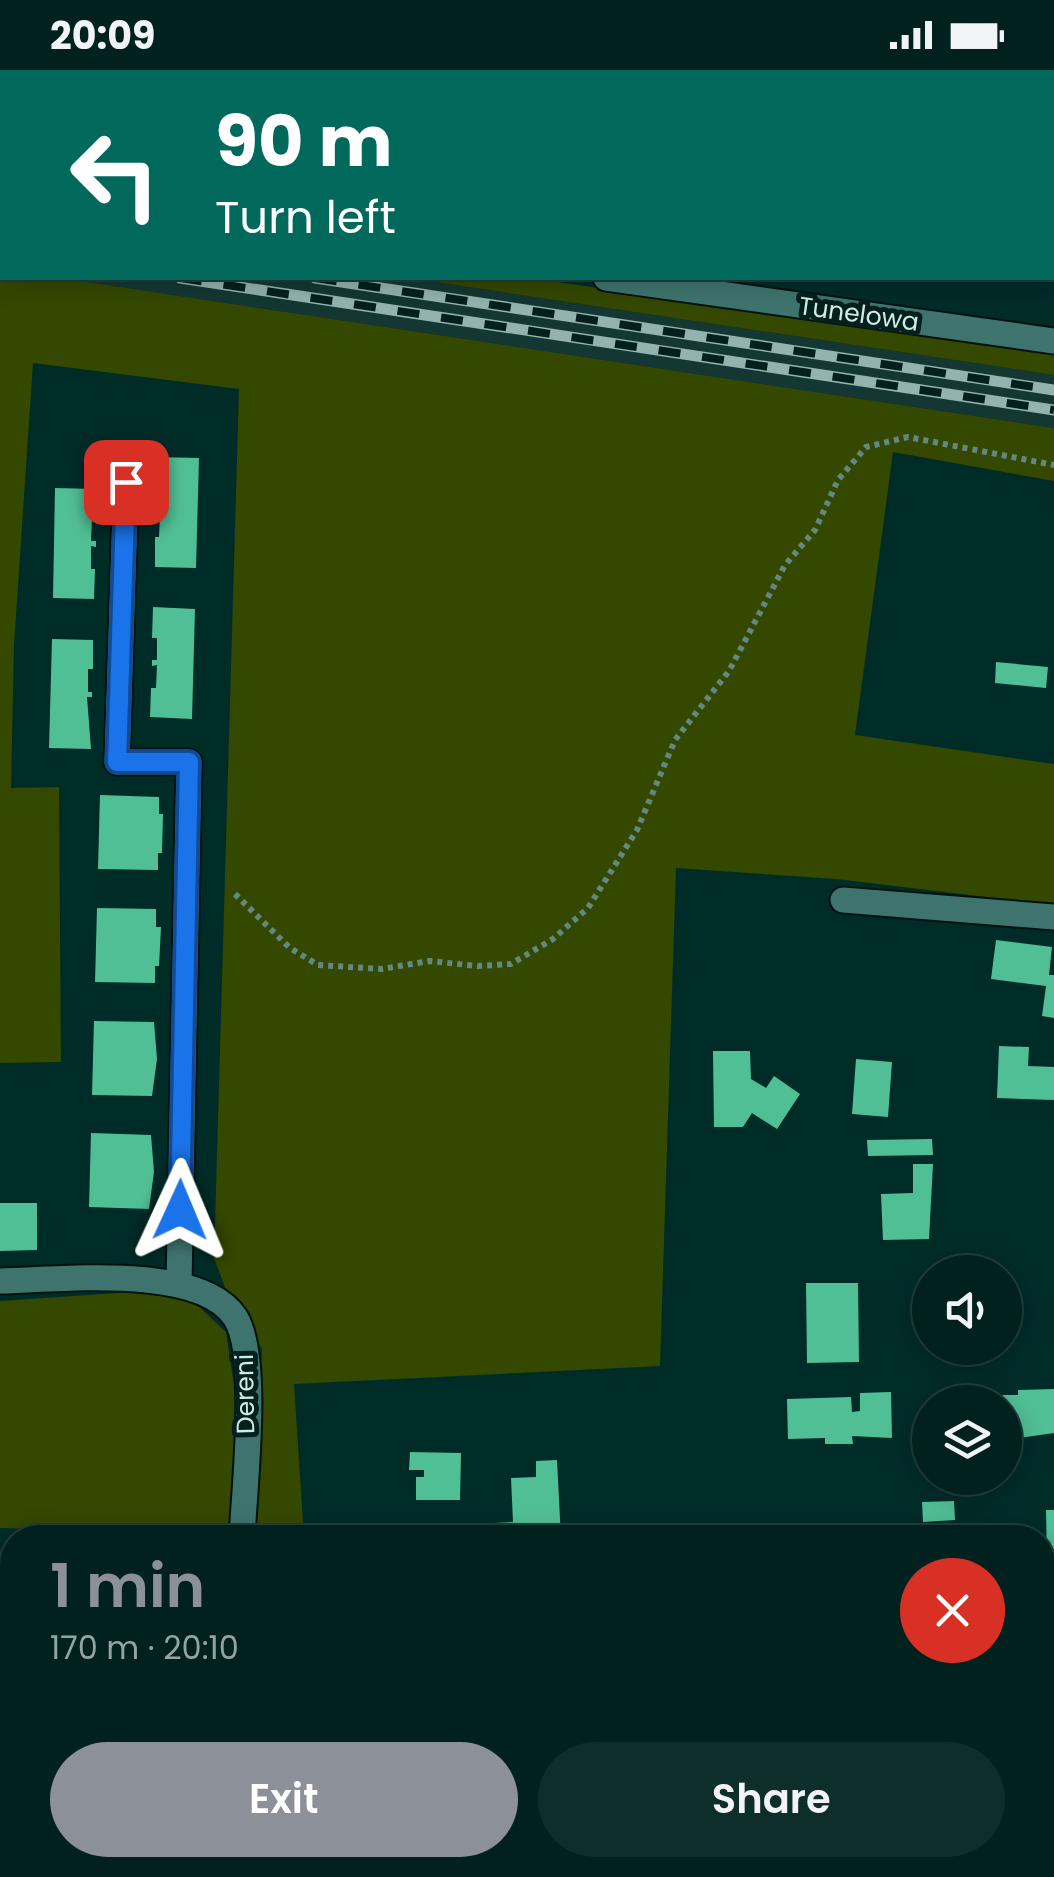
<!DOCTYPE html>
<html lang="en">
<head>
<meta charset="utf-8">
<style>
	body { margin:0; font-family:Poppins,sans-serif; background:#0e2e2b; color:#f1f3f6; height:100vh; display:flex; flex-direction:column; font-size:38px; white-space:nowrap }
	* { box-sizing:border-box; margin:0 }
	p { font-size:32px; color:#95a3a4 }
	.icon { flex:none; width:55px; height:55px; fill:none; stroke:currentColor; stroke-width:2; stroke-linecap:round; stroke-linejoin:round }
	.map { position:relative; flex:1; overflow:hidden }
	.panel { position:absolute; left:0px; top:1455px; width:1055px; height:352px; display:flex; flex-direction:column; background:#00211e; border-radius:40px 40px 0 0; box-shadow:0 5px 25px #0003,0 0 0 2px #223e3c }
	.panel>* { flex:none }
	.hud { position:absolute; left:0px; top:0px; width:1055px; height:210px; box-shadow:0 5px 25px #0003,0 0 0 2px #223e3c; background:#00695c; color:#fff; overflow:hidden }
	.controls { position:absolute; left:912px; top:1185px; display:grid; gap:20px }
	.controls a { display:grid; place-items:center; width:110px; height:110px; border-radius:50%; background:#00211e; box-shadow:0 5px 25px #0003,0 0 0 2px #223e3c; font-size:50px }
	.pin { position:absolute; display:grid; place-items:center; width:85px; height:85px; color:#fff; margin:-42px; border-radius:20px; box-shadow:0 5px 15px #0006 }
	.me { position:absolute; width:110px; margin:-55px; rotate:1deg; stroke-linejoin:round; filter:drop-shadow(0 0 8px #0008) }
	.turn { display:flex; align-items:center; gap:35px; height:210px; padding:0 50px; font-size:45px }
	.turn .icon { width:130px; height:130px; stroke-width:2.5 }
	.turn b { display:block; font-size:70px; line-height:85px }
	.round { display:grid; place-items:center; flex:none; width:105px; height:105px; border-radius:52px; background:#0e2e2b }
	.head { display:flex; align-items:center; justify-content:space-between; height:170px; padding:0 50px }
	h1 { font-size:60px; font-weight:600; line-height:75px; color:#8c9099 }
	.button { display:flex; gap:20px; margin-top:auto; padding:20px 50px }
	.button a { flex:1; height:115px; border-radius:60px; background:#8c9099; color:#fff; font-size:40px; font-weight:600; line-height:115px; text-align:center }
	.button a+a { background:#0e2e2b; color:#f1f3f6 }
	.status { display:flex; justify-content:space-between; align-items:center; height:70px; padding:0 50px; background:#00211e; direction:ltr }
	.status svg { height:28px; fill:currentColor }
	.map>svg:first-child { display:block }
</style>
</head>
<body>
<div class="status"><b>20:09</b><svg viewBox="0 0 49 12"><path d="M0 12V9h3v3zM5 12V6h3v6zM10 12V3h3v9zM15 12V0h3v12zM26 1h20v11H26zM47 4h2v5h-2z"/></svg></div>
<div class="map">
<svg width="1054" height="1807" viewBox="0 0 1054 1807">
	<rect width="100%" height="100%" fill="#002c28"/>
	<path fill="#143734" d="M61,208H409L1054,305V358Z"/>
	<path fill="#344800" d="M0,198L2,208H61L1054,358V411L893,382L855,665L1054,694V835L836,809L676,798L660,1296L294,1314L304,1467H255L262,1279L226,1220L214,1188L239,319L33,293L14,575L11,718L59,717L61,992L0,993Z
		M409,208H529L1054,283V305Z
		M148,1221L194,1232L226,1262L239,1348L232,1467L150,1468L149,1462L0,1458V1231Z
		M1043,1517H1054V1627L1043,1630Z
		M12,1725V1795H284L300,1807H0V1732Z"/>
	<path fill="#51bf95" d="M157,387L199,388L196,498L155,497V467H159L160,445H155L156,440H160Z
		M55,418L97,419V449H92L91,471H96V477L91,476V499H95L94,529L53,528Z
		M153,537L195,539L192,649L150,647L151,618H156L157,595L152,596V590H157V568H152Z
		M52,569L93,570V599H88V622H92V627H87L91,679L49,678Z
		M996,592L1048,597L1046,618L995,613Z
		M100,725L159,727V744H163L162,783H158V800L98,799Z
		M97,838L156,839V857H161L159,896H155V913L95,912Z
		M996,870L1052,877L1049,905H1054V948L1042,946L1046,916L991,909Z
		M94,951L154,952L157,989L152,1026L92,1025Z
		M999,976L1029,977L1028,996L1054,997V1030L997,1028Z
		M713,981H750L751,1009L766,1018L774,1006L800,1024L777,1059L752,1043L743,1057H714Z
		M856,989L892,992L888,1047L852,1044Z
		M91,1063L151,1065L154,1102L149,1139L89,1137Z
		M932,1069L933,1085L868,1086L867,1070Z
		M913,1094H933L929,1169L883,1170L881,1124L913,1123Z
		M0,1133H37V1180L0,1181Z
		M806,1213H858L859,1292L807,1293Z
		M1054,1319V1363L1019,1368L1018,1363L1005,1364L1002,1325H1018V1320Z
		M891,1322L892,1368L852,1366L853,1374H825V1368L788,1369L787,1329L851,1327L852,1342L860,1341V1323Z
		M410,1382L461,1383L460,1430H416V1407H424V1400H409Z
		M557,1390L561,1468H475L474,1454L513,1452L511,1408L536,1407V1391Z
		M954,1431L955,1450L923,1452L922,1432Z
		M1046,1440H1054V1490H1047Z
		M1051,1701L1054,1715V1775L1042,1776V1703Z
		M911,1795H960L962,1807H913Z"/>
	<g fill="none" stroke-linecap="round" stroke-linejoin="round">
		<g stroke="#001210" stroke-width="29">
			<path id="minor" d="M0,113H2
				M606,208L1054,271
				M126,412L117,692H189L179,1215
				M843,830L1054,847
				M0,1211C58,1210 199,1193 235,1247C260,1285 244,1419 242,1468
				M1042,1648L1054,1645
				M1005,1805L1054,1798"/>
		</g>
		<path stroke="#638883" stroke-width="6" stroke-dasharray="5 5" stroke-linecap="butt" d="M235,824L290,878L318,895L382,899L429,891L478,896L511,894L553,869L588,838L637,760L675,670L729,601L785,495L815,460L838,410L866,377L908,367L1054,395"/>
		<use href="#minor" stroke="#3f746e" stroke-width="25"/>
		<g stroke="#92b3ae" stroke-width="11">
			<path id="rail" d="M0,160H2
				M0,180L2,181
				M180,208L1054,340
				M315,208L1054,320"/>
		</g>
		<use href="#rail" stroke="#04201d" stroke-width="8" stroke-dasharray="22" stroke-linecap="butt"/>
	</g>
	<g fill="none" stroke-linecap="round" stroke-linejoin="round">
		<g stroke="#114b97" stroke-width="25">
			<path id="route" d="M126,412L117,692H189L180,1140"/>
		</g>
		<use href="#route" stroke="#1a73e8" stroke-width="18"/>
	</g>
	<g text-anchor="middle" dominant-baseline="central" stroke-width="10" stroke-linejoin="round" paint-order="stroke">
		<g font-size="25" fill="#cfebe6" stroke="#04201d">
			<text transform="translate(859 244) rotate(8)">Tunelowa</text>
			<text transform="translate(245 1324) rotate(-91)">Dereni</text>
		</g>
	</g>
</svg>
<div class="controls">
<a><svg class="icon" aria-label="sound" viewBox="0 0 24 24"><path d="M4 9h4l5-4v14l-5-4H4zM17 9q2 3 0 6"/></svg></a>
<a><svg class="icon" aria-label="layers" viewBox="0 0 24 24"><path d="M12 4l9 5-9 5-9-5zM3 14l9 5 9-5"/></svg></a>
</div>
<div class="pin" style="left:126px;top:412px;background:#d93025"><svg class="icon" aria-label="arrive" viewBox="0 0 24 24"><path d="M6 21V4h12l-3 4 3 4H6"/></svg></div>
<svg class="me" style="left:180px;top:1140px" viewBox="-20 -20 40 40"><path d="M0-17L14 15 0 8-14 15z" fill="#1a73e8" stroke="#fff" stroke-width="4"/></svg>
<div class="hud">
<div class="turn"><svg class="icon" aria-label="left" viewBox="0 0 24 24"><path d="M17 20v-9H6M10 6l-5 5 5 5"/></svg><div><b>90 m</b>Turn left</div></div>
</div>
<section class="panel">
<div class="head"><div><h1>1 min</h1><p>170 m · 20:10</p></div><a class="round" style="background:#d93025;color:#fff"><svg class="icon" aria-label="close" viewBox="0 0 24 24"><path d="M6 6l12 12M18 6L6 18"/></svg></a></div>
<div class="button"><a>Exit</a><a>Share</a></div>
</section>
</div>
</body>
</html>
